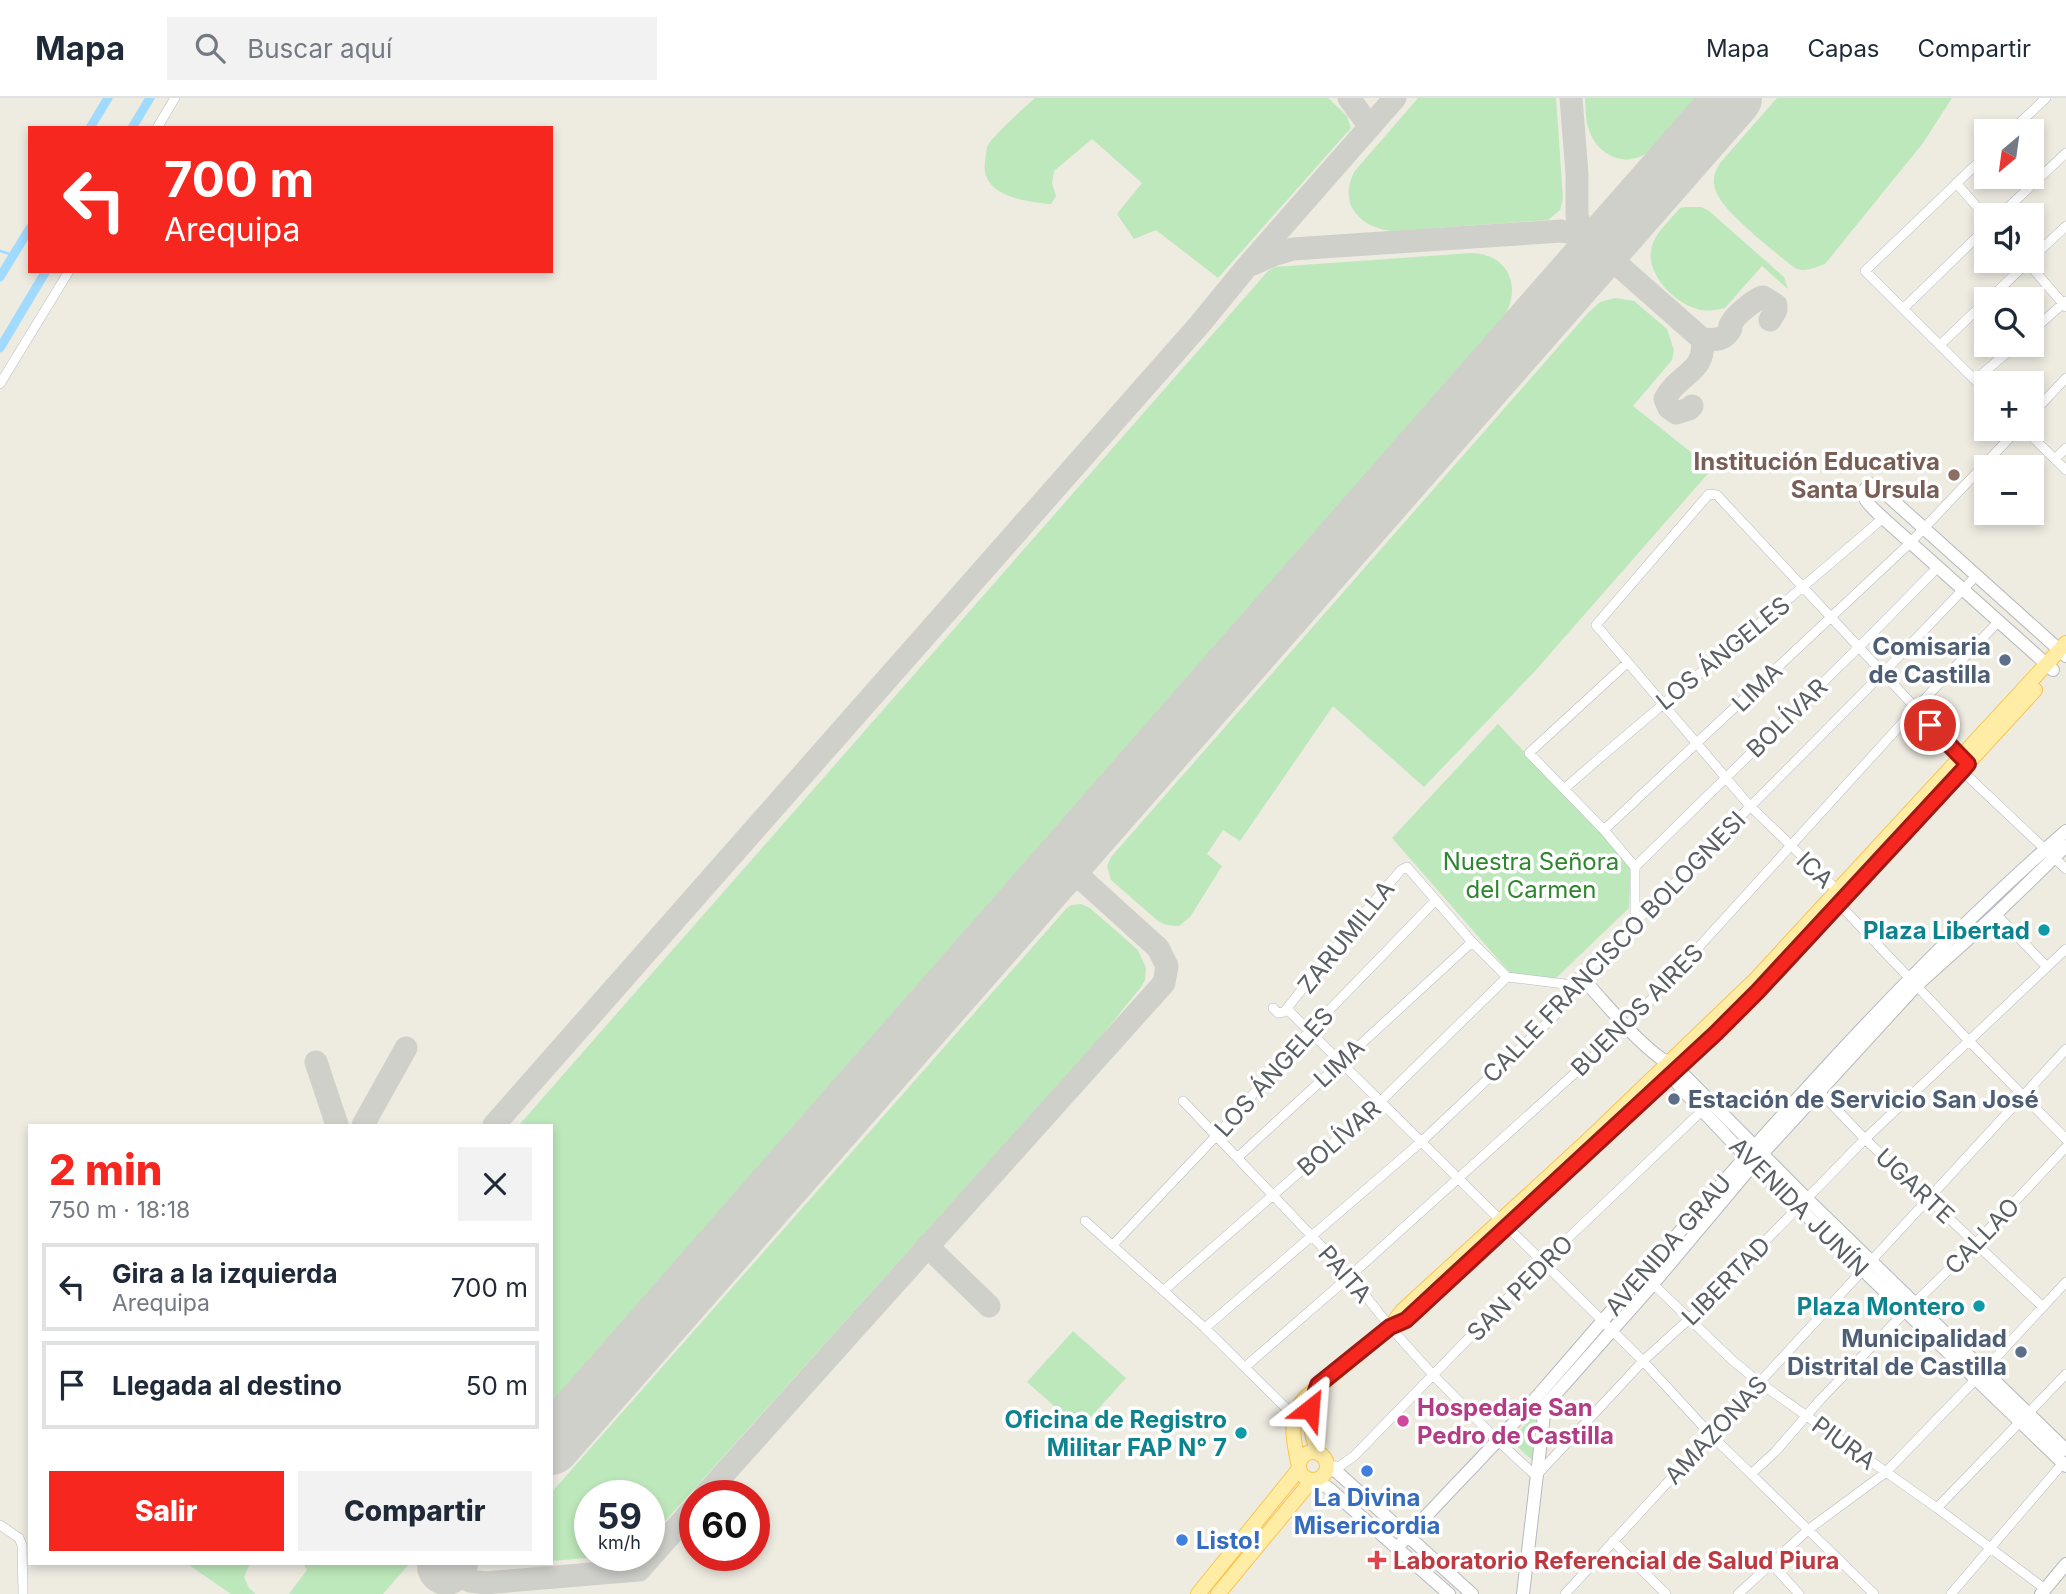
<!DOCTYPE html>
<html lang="es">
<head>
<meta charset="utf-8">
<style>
	body { margin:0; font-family:Inter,sans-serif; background:#f2f2f3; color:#1f2937; height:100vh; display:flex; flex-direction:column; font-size:26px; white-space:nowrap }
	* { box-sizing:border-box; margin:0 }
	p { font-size:23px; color:#747a83 }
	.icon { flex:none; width:38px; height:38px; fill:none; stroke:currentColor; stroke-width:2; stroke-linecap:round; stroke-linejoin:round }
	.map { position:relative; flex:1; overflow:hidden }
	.details { position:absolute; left:28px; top:1026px; width:525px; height:441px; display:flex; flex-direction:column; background:#fff; border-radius:0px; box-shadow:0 4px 10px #0003 }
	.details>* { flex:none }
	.guide { position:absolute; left:28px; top:28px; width:525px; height:147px; border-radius:0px; box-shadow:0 4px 10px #0003; background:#f6271f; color:#fff; overflow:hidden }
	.needle { width:46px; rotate:209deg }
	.controls { position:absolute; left:1974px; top:21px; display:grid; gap:14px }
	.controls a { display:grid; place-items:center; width:70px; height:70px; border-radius:0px; background:#fff; box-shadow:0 4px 10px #0003; font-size:35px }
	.speed { position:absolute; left:574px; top:1382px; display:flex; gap:14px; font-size:35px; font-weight:700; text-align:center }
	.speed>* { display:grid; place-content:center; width:91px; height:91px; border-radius:50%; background:#fff; box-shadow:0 4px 10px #0003; line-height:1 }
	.speed small { font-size:18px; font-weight:400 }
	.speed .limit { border:10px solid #d22; background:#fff; color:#111 }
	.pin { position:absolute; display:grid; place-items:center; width:60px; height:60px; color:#fff; margin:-30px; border:4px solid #fff; border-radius:50%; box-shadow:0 2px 7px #0007 }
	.me { position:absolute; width:77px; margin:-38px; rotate:28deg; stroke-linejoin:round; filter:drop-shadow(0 0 5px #0008) }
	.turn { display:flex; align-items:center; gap:24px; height:147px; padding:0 21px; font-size:32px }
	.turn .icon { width:91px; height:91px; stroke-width:2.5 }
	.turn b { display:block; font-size:49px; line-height:60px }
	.round { display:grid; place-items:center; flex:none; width:74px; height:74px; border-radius:0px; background:#f2f2f3 }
	.headline { display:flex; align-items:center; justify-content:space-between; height:119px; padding:0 21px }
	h1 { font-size:42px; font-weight:800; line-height:52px; color:#f6271f }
	.action { display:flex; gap:14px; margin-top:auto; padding:14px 21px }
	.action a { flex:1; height:80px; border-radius:0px; background:#f6271f; color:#fff; font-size:28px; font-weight:800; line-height:80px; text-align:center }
	.action a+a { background:#f2f2f3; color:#1f2937 }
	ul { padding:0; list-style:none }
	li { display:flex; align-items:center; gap:21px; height:88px; margin:0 14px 10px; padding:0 7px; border:4px solid #e0e1e3; border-radius:0px }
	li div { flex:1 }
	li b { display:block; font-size:26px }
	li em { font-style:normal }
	header { display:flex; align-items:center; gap:42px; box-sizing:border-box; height:98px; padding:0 35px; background:#fff; border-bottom:2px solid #e0e1e3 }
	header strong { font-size:33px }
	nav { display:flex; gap:38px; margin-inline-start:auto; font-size:24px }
	.search { width:490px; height:63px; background:#f2f2f3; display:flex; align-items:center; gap:18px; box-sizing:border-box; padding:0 24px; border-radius:0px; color:#747a83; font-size:26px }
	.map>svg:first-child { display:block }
</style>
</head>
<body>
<header>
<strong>Mapa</strong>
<div class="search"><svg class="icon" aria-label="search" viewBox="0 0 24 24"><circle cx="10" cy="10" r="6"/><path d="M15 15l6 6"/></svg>Buscar aquí</div>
<nav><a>Mapa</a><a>Capas</a><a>Compartir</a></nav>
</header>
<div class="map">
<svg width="2066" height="1496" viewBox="0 0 2066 1496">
	<rect width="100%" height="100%" fill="#eeebe1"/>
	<path fill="#bde8bb" d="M1035,0H1328L1347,18L1351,30L1218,180L1156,132L1134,141L1117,116L1142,85L1092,41L1054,73L1052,85L1056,98L1051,106C1027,104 980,98 985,64C986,59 986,51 988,47C994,37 1024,10 1035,0Z
		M1418,0H1556L1563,100L1560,112L1548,122L1392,133C1360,129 1338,107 1354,74Z
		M1585,0H1696C1683,15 1661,47 1645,56C1623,70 1596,55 1589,32C1585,22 1586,11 1585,0Z
		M1777,0H1952L1923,45L1825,166C1813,170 1802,176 1792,168C1772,151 1722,114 1715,91C1712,81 1715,73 1720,65Z
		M1685,109H1701L1709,113L1784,179L1788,191L1762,168L1725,210C1716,212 1707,214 1697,211C1672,204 1642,172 1653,145C1658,132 1672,120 1680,110Z
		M1471,155C1510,156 1523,191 1502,222L551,1305V1027H519L1268,173L1275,169Z
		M1615,200L1634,203L1667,231L1674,252L1672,262L1633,308L1712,371L1535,573L1424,689L1333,608L1240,743L1223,732L1207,756L1222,768L1190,819L1179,828L1166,827L1158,823L1111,782L1107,768L1111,759L1588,215L1600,204Z
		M1498,626L1631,767L1629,810L1554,882L1511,876L1392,740Z
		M1081,806L1090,810L1138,852L1146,870L1145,882L1141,889L1095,946L649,1441V1398H590V1458H611L551,1463V1395L1066,811L1071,807Z
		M1073,1233L1126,1280L1080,1331L1027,1284Z
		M1534,1316L1540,1318L1533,1363L1511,1343Z
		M186,1465H250L244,1479L249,1490L256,1496H231Z
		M303,1465H410L383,1496H289L307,1472Z"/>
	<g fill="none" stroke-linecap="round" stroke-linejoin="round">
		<path stroke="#a0daff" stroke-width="2.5" d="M0,153L13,157"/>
		<path stroke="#a0daff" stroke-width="9" d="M90,30L108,0
			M132,30L150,0
			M0,179L30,130
			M0,250L46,173"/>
		<path stroke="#d0d0cb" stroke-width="23" d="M1349,0L1370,29
			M1571,0L1577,76V118L1584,137L1702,241C1711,242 1722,243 1728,235C1735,226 1726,233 1732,224C1737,216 1755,201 1763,199L1776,207V212L1770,222
			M1253,166L1273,157L1293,151L1561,133L1584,137
			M1692,308L1689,311L1676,315L1669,310L1665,301C1678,275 1707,275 1702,241
			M1080,745L1076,768L1084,783
			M316,964L337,1027
			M363,1027L406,950
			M494,1027L1200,226L1245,171L1395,0
			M927,1148L989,1208
			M704,1398L1164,885L1167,868L1158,850L1084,783L1069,778H1051
			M441,1465L470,1483L485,1485L639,1472L695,1409"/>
		<path stroke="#d0d0cb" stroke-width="58" d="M551,1348L1733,0
			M446,1468L449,1465"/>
		<g stroke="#b7babf" stroke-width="10">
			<path id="street" d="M157,30L175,0
				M2011,33L2046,0
				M1986,57L1865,173L1986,293
				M1956,85L1986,119
				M2000,117L2066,55
				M2032,160L2066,128
				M2026,163L2066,209
				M1989,201L2029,163
				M1903,211L1986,130
				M2032,233L2066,203
				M1940,247L1986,203
				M1975,282L2016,247
				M0,286L69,173
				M2032,316L2066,280
				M2024,331L2066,372
				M2055,361L2066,350
				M1627,565L1529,655L1604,732L1635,769V824
				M1964,662L1717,397L1709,396L1596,527L1749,707L1838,793L1839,806L1968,942L2066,1041
				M1958,669L2066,771
				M1564,691C1669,599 1778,512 1883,420
				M1604,732L1910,445L2018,331
				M1635,769L1860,548L1937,470
				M1996,816L2047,869
				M1273,910L1278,915L1284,914L1346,836L1401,772L1407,769L1472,844L1507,879L1573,887
				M1287,911L1643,1263L1711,1337L1874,1496
				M1819,993L1865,1041L2043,1209
				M1183,1003L1350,1178L1390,1229L1434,1278L1497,1342L1536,1378L1643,1263L1688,1222L1865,1041L2066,851
				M1238,1059L1472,844
				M1085,1123L1205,1230L1294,1318
				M1113,1147L1217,1037L1309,933L1436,802
				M1653,1186L1732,1262L1760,1285L1937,1410L2045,1491
				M1163,1193L1380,1004L1507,879
				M1205,1230L1421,1044L1550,922L1567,905L1573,887L1581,879L1883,575L1975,479
				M1245,1269L1350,1178L1627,928L1915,611L1998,524
				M1329,1368H1340L1354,1358L1543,1164L1707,1008
				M1751,1376L1775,1354L1820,1302L1896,1223L1975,1146L2066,1049
				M1937,1410L2066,1276
				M0,1427L19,1440L22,1447L23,1496
				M1613,1443L1666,1496
				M1771,1465L1799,1496
				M1565,1496L2066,951
				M1738,1496L1809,1431L1885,1375L1976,1281L2066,1184
				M1951,1496L2063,1365"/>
		</g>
		<g stroke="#b5b9bf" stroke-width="14">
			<path id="secondary" d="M2053,572L1883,420C1872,409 1854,397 1871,386L1878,389L2066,558
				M1581,879C1606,905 1630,937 1659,959C1666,964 1672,965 1678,971L1807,1101L2066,1352
				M1664,967L1680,989L1753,1066L2066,1368
				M1327,1370L1337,1374L1472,1496
				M1317,1382L1331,1392L1449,1496
				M1397,1450C1444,1397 1495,1348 1541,1294C1709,1101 1872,902 2066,733
				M1523,1496L1545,1308L1653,1186L1762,1056L1916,888L1996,816L2066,748
				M2041,1496L2066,1466"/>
		</g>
		<g stroke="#fcc34d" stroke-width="16">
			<path id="primary" d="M1826,820L2035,592
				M1674,974L1772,878
				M1316,1291C1307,1314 1309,1333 1319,1356
				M1299 1368a14 14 0 1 1 28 0a14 14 0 1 1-28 0Z
				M1299,1369C1294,1344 1287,1321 1305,1300L1390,1229L1402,1213L1584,1046L1756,881L2066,545
				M1198,1496L1299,1371
				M1218,1496L1312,1382"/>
		</g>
		<use href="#street" stroke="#fff" stroke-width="9"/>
		<use href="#secondary" stroke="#fff" stroke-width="12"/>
		<use href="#primary" stroke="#ffeda5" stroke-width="14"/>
	</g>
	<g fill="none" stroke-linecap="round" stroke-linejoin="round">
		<g stroke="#a01914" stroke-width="18">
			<path id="route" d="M1310,1311L1318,1287L1390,1229L1406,1222L1716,935L1758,893L1962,673L1968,666L1930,627"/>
		</g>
		<use href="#route" stroke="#f6271f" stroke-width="12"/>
	</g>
	<circle fill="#8d6e63" stroke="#fff" stroke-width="2.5" cx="1954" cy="377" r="7"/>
	<g fill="#5c6f8a" stroke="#fff" stroke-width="2.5">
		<circle cx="2005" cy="562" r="7"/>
		<circle cx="1674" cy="1001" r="7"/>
		<circle cx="2021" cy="1254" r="7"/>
	</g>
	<g fill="#0f9aa8" stroke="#fff" stroke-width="2.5">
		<circle cx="2044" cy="832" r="7"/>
		<circle cx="1979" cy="1208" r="7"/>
		<circle cx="1241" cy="1335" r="7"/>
	</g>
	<circle fill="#d1479c" stroke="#fff" stroke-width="2.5" cx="1403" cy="1323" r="7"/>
	<g fill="#3f7fe0" stroke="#fff" stroke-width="2.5">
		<circle cx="1367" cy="1373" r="7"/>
		<circle cx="1182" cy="1442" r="7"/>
	</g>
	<path fill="#e0444e" stroke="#fff" stroke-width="2.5" d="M1373.5 1451.5h7v7h7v7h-7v7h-7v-7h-7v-7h7z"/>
	<g text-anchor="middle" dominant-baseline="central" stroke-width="7" stroke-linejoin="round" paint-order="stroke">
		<g font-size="24" font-weight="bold" fill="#785e54" stroke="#fff" text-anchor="end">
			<text x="1940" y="363">Institución Educativa<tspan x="1940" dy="28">Santa Ursula</tspan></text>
		</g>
		<g font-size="24" font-weight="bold" fill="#4e5e75" stroke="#fff" text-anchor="end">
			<text x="1991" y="548">Comisaria<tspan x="1991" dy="28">de Castilla</tspan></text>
			<text x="1688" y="1001" text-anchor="start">Estación de Servicio San José</text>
			<text x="2007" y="1240">Municipalidad<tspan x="2007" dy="28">Distrital de Castilla</tspan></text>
		</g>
		<g font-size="24" fill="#5a5f64" stroke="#fff">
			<text transform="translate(1723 555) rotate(-39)">LOS ÁNGELES</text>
			<text transform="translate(1757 589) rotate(-44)">LIMA</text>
			<text transform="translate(1787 620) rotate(-44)">BOLÍVAR</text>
			<text transform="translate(1815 772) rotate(44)">ICA</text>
			<text transform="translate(1346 839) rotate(-51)">ZARUMILLA</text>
			<text transform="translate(1614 849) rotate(-46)">CALLE FRANCISCO BOLOGNESI</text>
			<text transform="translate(1637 912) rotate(-45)">BUENOS AIRES</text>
			<text transform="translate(1339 965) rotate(-43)">LIMA</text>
			<text transform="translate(1274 974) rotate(-48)">LOS ÁNGELES</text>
			<text transform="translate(1339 1040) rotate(-41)">BOLÍVAR</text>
			<text transform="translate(1915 1088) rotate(43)">UGARTE</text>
			<text transform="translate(1799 1109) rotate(45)">AVENIDA JUNÍN</text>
			<text transform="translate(1982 1138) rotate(-46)">CALLAO</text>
			<text transform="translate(1668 1147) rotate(-49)">AVENIDA GRAU</text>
			<text transform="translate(1345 1176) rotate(49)">PAITA</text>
			<text transform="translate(1726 1183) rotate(-45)">LIBERTAD</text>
			<text transform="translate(1520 1190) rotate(-45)">SAN PEDRO</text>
			<text transform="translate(1716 1332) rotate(-47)">AMAZONAS</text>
			<text transform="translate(1844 1345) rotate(36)">PIURA</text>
		</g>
		<g font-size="24" fill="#2e872e" stroke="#fff">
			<text x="1531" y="763">Nuestra Señora<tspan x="1531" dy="28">del Carmen</tspan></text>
		</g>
		<g font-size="24" font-weight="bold" fill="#0d838f" stroke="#fff" text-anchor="end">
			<text x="2030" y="832">Plaza Libertad</text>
			<text x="1965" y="1208">Plaza Montero</text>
			<text x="1227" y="1321">Oficina de Registro<tspan x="1227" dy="28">Militar FAP N° 7</tspan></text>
		</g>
		<g font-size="24" font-weight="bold" fill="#b23c85" stroke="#fff" text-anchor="start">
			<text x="1417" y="1309">Hospedaje San<tspan x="1417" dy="28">Pedro de Castilla</tspan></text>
		</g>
		<g font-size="24" font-weight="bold" fill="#366cbe" stroke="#fff">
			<text x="1367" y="1399">La Divina<tspan x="1367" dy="28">Misericordia</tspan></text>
			<text x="1196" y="1442" text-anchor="start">Listo!</text>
		</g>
		<g font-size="24" font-weight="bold" fill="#be3a42" stroke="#fff" text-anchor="start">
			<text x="1393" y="1462">Laboratorio Referencial de Salud Piura</text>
		</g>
	</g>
</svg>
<div class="controls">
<a><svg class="needle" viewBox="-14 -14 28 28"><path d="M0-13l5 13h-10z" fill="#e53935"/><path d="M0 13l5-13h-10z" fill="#747a83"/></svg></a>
<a><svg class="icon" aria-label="sound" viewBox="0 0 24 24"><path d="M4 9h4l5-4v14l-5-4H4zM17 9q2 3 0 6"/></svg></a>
<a><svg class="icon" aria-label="search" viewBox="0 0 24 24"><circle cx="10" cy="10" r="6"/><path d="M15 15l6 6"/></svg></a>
<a>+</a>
<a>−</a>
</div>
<div class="speed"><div>59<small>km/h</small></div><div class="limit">60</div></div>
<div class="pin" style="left:1930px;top:627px;background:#d93025"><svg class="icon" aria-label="arrive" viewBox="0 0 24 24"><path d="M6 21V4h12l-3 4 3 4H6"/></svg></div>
<svg class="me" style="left:1310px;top:1311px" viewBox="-20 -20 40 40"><path d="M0-17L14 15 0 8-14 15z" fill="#f6271f" stroke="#fff" stroke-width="4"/></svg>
<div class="guide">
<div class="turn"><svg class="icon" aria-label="left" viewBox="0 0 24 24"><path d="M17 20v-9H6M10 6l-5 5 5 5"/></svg><div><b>700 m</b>Arequipa</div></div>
</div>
<section class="details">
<div class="headline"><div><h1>2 min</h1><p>750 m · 18:18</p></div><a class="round"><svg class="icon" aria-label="close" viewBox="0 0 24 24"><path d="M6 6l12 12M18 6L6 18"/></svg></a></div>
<ul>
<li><svg class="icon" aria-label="left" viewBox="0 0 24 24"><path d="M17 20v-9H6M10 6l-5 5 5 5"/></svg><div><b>Gira a la izquierda</b><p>Arequipa</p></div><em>700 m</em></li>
<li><svg class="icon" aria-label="arrive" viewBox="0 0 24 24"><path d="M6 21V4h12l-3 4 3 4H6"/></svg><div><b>Llegada al destino</b></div><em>50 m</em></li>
</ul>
<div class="action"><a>Salir</a><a>Compartir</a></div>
</section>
</div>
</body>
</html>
